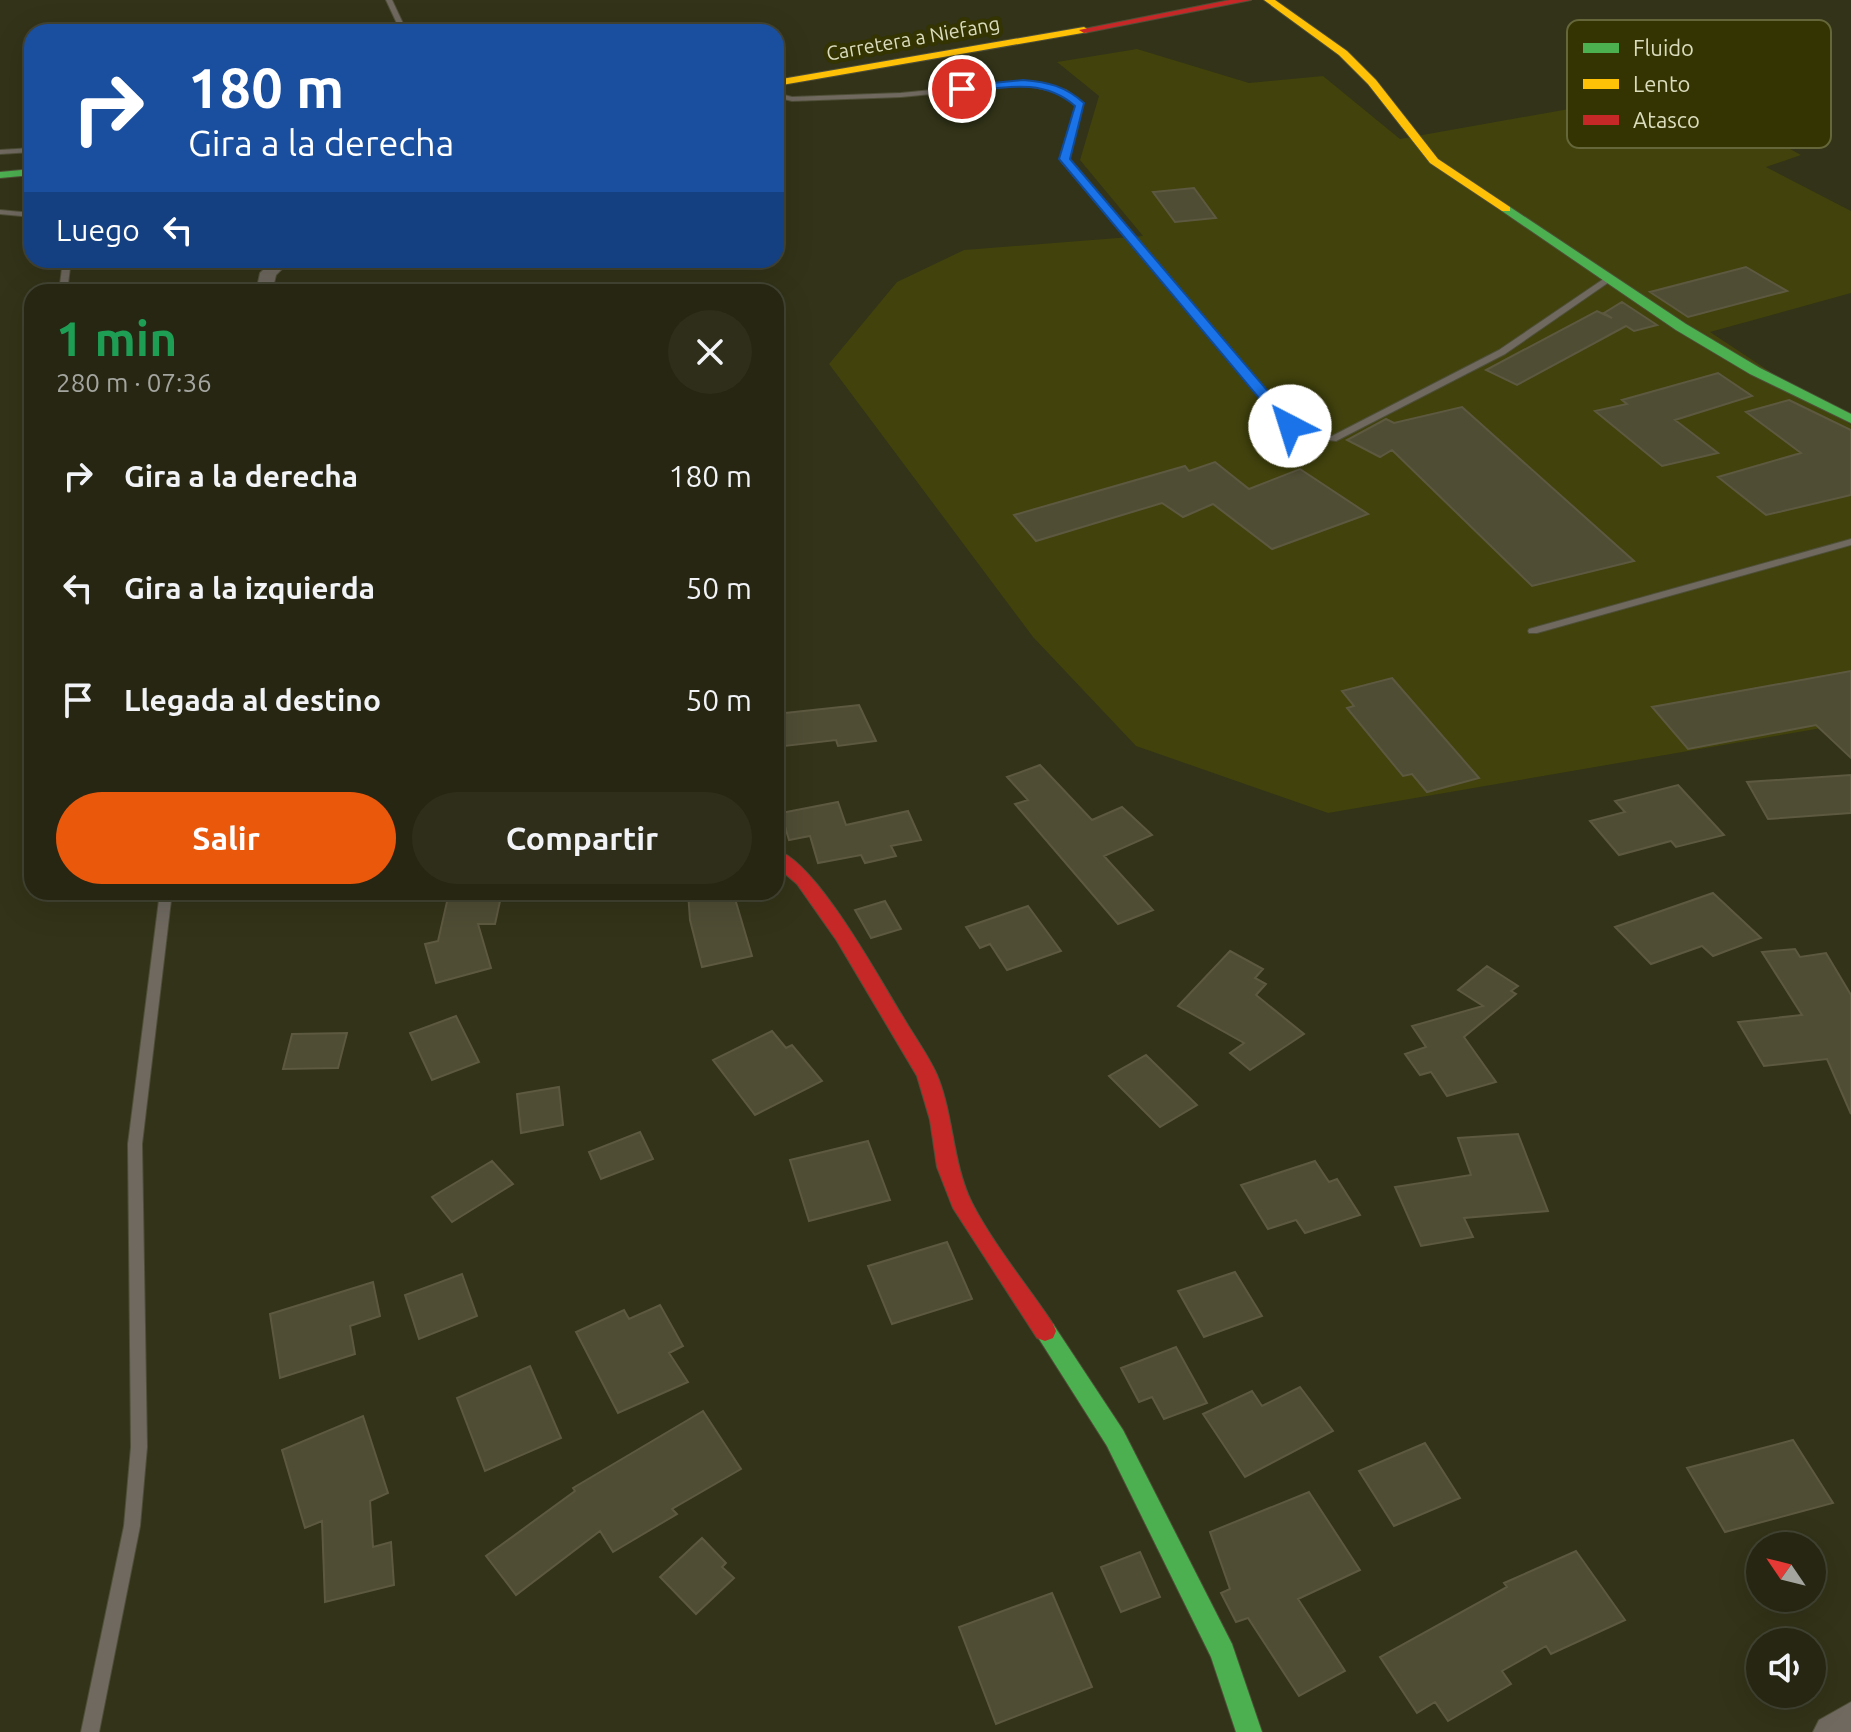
<!DOCTYPE html>
<html lang="es">
<head>
<meta charset="utf-8">
<style>
	body { margin:0; font-family:Ubuntu,sans-serif; background:#2e2e1b; color:#f1f3f6; height:100vh; display:flex; flex-direction:column; font-size:30px; white-space:nowrap }
	* { box-sizing:border-box; margin:0 }
	p { font-size:26px; color:#a4a59f }
	.icon { flex:none; width:44px; height:44px; fill:none; stroke:currentColor; stroke-width:2; stroke-linecap:round; stroke-linejoin:round }
	.map { position:relative; flex:1; overflow:hidden }
	.drawer { position:absolute; left:24px; top:284px; width:760px; height:616px; display:flex; flex-direction:column; background:#262612; border-radius:24px; box-shadow:0 8px 32px #0002,0 0 0 2px #424332 }
	.drawer>* { flex:none }
	.top-card { position:absolute; left:24px; top:24px; width:760px; height:244px; border-radius:24px; box-shadow:0 8px 32px #0002,0 0 0 2px #424332; background:#1a4fa0; color:#fff; overflow:hidden }
	.needle { width:52px; rotate:305deg }
	.tools { position:absolute; left:1746px; top:1532px; display:grid; gap:16px }
	.tools a { display:grid; place-items:center; width:80px; height:80px; border-radius:50%; background:#262612; box-shadow:0 8px 32px #0002,0 0 0 2px #424332; font-size:40px }
	.pin { position:absolute; display:grid; place-items:center; width:68px; height:68px; color:#fff; margin:-34px; border:4px solid #fff; border-radius:50%; box-shadow:0 2px 8px #0007 }
	.me { position:absolute; width:88px; margin:-44px; rotate:320deg; stroke-linejoin:round; filter:drop-shadow(0 0 6px #0008) }
	.turn { display:flex; align-items:center; gap:28px; height:168px; padding:0 32px; font-size:36px }
	.turn .icon { width:104px; height:104px; stroke-width:2.5 }
	.turn b { display:block; font-size:56px; line-height:68px }
	.then { display:flex; align-items:center; height:76px; padding:0 32px; background:#0003; gap:16px; font-size:30px }
	.round { display:grid; place-items:center; flex:none; width:84px; height:84px; border-radius:42px; background:#2e2e1b }
	.headline { display:flex; align-items:center; justify-content:space-between; height:136px; padding:0 32px }
	h1 { font-size:48px; font-weight:600; line-height:60px; color:#1e9e55 }
	.action { display:flex; gap:16px; margin-top:auto; padding:16px 32px }
	.action a { flex:1; height:92px; border-radius:48px; background:#ea580c; color:#fff; font-size:32px; font-weight:600; line-height:92px; text-align:center }
	.action a+a { background:#2e2e1b; color:#f1f3f6 }
	ul { padding:0; list-style:none }
	li { display:flex; align-items:center; gap:24px; height:112px; padding:0 32px }
	li div { flex:1 }
	li b { display:block; font-size:30px }
	li em { font-style:normal }
	.map>svg:first-child { display:block }
</style>
</head>
<body>
<div class="map">
<svg width="1851" height="1732" viewBox="0 0 1851 1732">
	<rect width="100%" height="100%" fill="#323318"/>
	<path fill="#41420c" d="M1137,49L1249,83L1323,76L1400,139L1681,89L1801,155L1766,167L1851,211V293L1710,332L1851,425V723L1328,813L1136,746L1033,637L829,364L897,282L964,250L1143,236L1080,160L1099,96L1057,62Z"/>
	<path fill="#4f4d34" stroke="#5d5941" stroke-width="2" d="M1194,188L1216,218L1175,222L1153,192Z
		M1746,267L1787,291L1688,317L1650,292Z
		M1622,302L1657,325L1634,331L1626,326L1517,385L1486,370L1597,311L1612,318L1604,313Z
		M1718,373L1752,396L1675,420L1718,453L1662,466L1595,411L1627,404L1622,400Z
		M1789,400L1851,430V495L1766,515L1718,477L1801,453L1746,412Z
		M1462,407L1634,561L1532,586L1392,450L1380,457L1347,440L1386,419L1394,423Z
		M1215,462L1249,489L1300,469L1368,514L1272,549L1213,504L1183,517L1162,503L1036,541L1014,515L1185,466L1189,471Z
		M1851,671V758L1816,725L1688,749L1652,707Z
		M1392,678L1479,778L1427,792L1412,774L1403,776L1347,708L1354,706L1342,691Z
		M859,705L876,741L838,746L836,740L776,747V714Z
		M1040,765L1092,820L1122,807L1152,835L1104,856L1153,910L1118,924L1015,804L1028,800L1007,777Z
		M1851,775V813L1768,819L1747,782Z
		M1678,785L1724,835L1676,847L1671,841L1619,855L1590,821L1625,812L1615,801Z
		M838,802L846,825L908,811L921,840L891,846L896,856L865,863L861,855L818,863L810,836L789,840L781,813Z
		M502,892L495,924H478L491,968L436,983L425,944L438,941L449,893Z
		M688,892H733L752,956L702,967L690,920Z
		M1713,893L1761,938L1713,956L1702,946L1651,964L1615,927Z
		M885,901L901,929L871,938L855,910Z
		M1028,906L1061,951L1007,970L990,944L980,948L966,927Z
		M1795,949L1800,957L1826,953L1851,995V1114L1827,1059L1764,1066L1738,1022L1802,1015L1762,952Z
		M1230,951L1263,969L1255,978L1266,984L1256,995L1304,1034L1250,1070L1230,1053L1244,1043L1178,1006Z
		M1487,966L1518,986L1511,991L1516,994L1464,1037L1496,1082L1447,1096L1431,1072L1420,1075L1405,1054L1426,1047L1412,1026L1483,1006L1458,990Z
		M456,1016L479,1062L432,1080L410,1033Z
		M772,1031L786,1048L792,1045L822,1081L755,1115L713,1060Z
		M347,1033L338,1068L283,1069L292,1034Z
		M1146,1055L1197,1105L1160,1127L1109,1076Z
		M559,1087L563,1125L521,1133L517,1094Z
		M640,1132L653,1159L601,1179L589,1152Z
		M1518,1134L1548,1211L1464,1218L1473,1237L1421,1246L1395,1187L1471,1175L1458,1138Z
		M868,1141L890,1200L809,1221L790,1160Z
		M492,1161L513,1184L452,1222L432,1197Z
		M1315,1161L1329,1182L1337,1179L1360,1215L1305,1233L1296,1220L1268,1229L1241,1185Z
		M947,1242L972,1299L892,1324L868,1266Z
		M1235,1272L1262,1316L1204,1337L1178,1291Z
		M462,1274L477,1316L419,1339L405,1295Z
		M373,1282L380,1316L350,1326L355,1354L280,1378L270,1314Z
		M660,1305L683,1346L669,1353L688,1382L618,1413L576,1332L624,1310L629,1319Z
		M1176,1347L1207,1403L1164,1419L1152,1397L1139,1402L1121,1368Z
		M530,1366L561,1438L485,1471L457,1398Z
		M1300,1387L1333,1431L1245,1477L1203,1414L1252,1391L1262,1406Z
		M703,1411L741,1469L672,1509L677,1514L613,1552L600,1531L516,1595L486,1556L575,1491L573,1488Z
		M363,1416L388,1493L370,1501L373,1547L391,1542L394,1585L325,1602L322,1521L305,1528L282,1450Z
		M1793,1440L1833,1503L1725,1532L1687,1468Z
		M1425,1443L1460,1498L1394,1526L1359,1471Z
		M1309,1492L1360,1570L1298,1599L1345,1671L1299,1696L1248,1618L1236,1622L1221,1593L1230,1589L1210,1532Z
		M702,1538L726,1563L722,1567L734,1578L696,1614L660,1577Z
		M1576,1551L1625,1620L1551,1654L1546,1646L1502,1671L1511,1684L1448,1721L1435,1702L1417,1713L1380,1657L1507,1587L1504,1583Z
		M1140,1552L1160,1597L1121,1612L1101,1567Z
		M1052,1593L1092,1687L996,1724L959,1627Z"/>
	<g fill="none" stroke-linecap="round" stroke-linejoin="round">
		<g stroke="#4f4f38" stroke-width="2">
			<path id="lane" d="M386,0H392L407,32H401Z
				M1023,81L1066,90L1083,103L1068,159L1293,424L1310,433L1332,436L1499,350L1605,278L1612,280L1505,354L1336,441L1305,437L1287,428L1061,161L1076,105L1062,93L1023,85L901,97L792,101L776,97V93L792,97L901,93Z
				M32,148V152L0,154V150Z
				M0,210L32,213V217L0,214Z
				M63,260H71L67,292H59Z
				M1851,539V545L1537,633H1529L1528,631L1529,629Z
				M160,892H172L142,1144L147,1447L140,1526L99,1732H81L124,1526L131,1447L128,1144Z"/>
		</g>
		<g stroke="#4f4f38" stroke-width="2">
			<path id="street" d="M273,260H291L276,275L272,292H256L260,273Z
				M1851,1702V1732H1813L1819,1720Z"/>
		</g>
		<g stroke="#4f4f38" stroke-width="2">
			<path id="fast" d="M32,169V175L0,178V172Z
				M1502,207H1510L1686,324L1760,368L1851,414V423L1750,374L1676,330L1502,211Z
				M1045,1321L1053,1324L1123,1430L1232,1644L1262,1732H1236L1211,1657L1107,1446L1034,1331L1037,1324Z"/>
		</g>
		<g stroke="#4f4f38" stroke-width="2">
			<path id="slow" d="M1264,0H1275L1347,51L1376,80L1438,159L1510,207V211H1502L1430,163L1368,84L1339,55Z
				M1084,27L1089,30L1088,32L776,86V80Z"/>
		</g>
		<g stroke="#4f4f38" stroke-width="2">
			<path id="jam" d="M1230,0H1251L1084,33L1079,30Z
				M776,850C816,861 880,980 903,1017C914,1036 928,1055 937,1075C954,1116 952,1162 972,1203C993,1244 1027,1285 1053,1324L1056,1331L1053,1338L1045,1341L1037,1338L953,1208L937,1167L930,1120L917,1076L837,941L797,884L776,866Z"/>
		</g>
		<use href="#lane" fill="#6f6960" fill-rule="evenodd"/>
		<use href="#street" fill="#6f6960" fill-rule="evenodd"/>
		<use href="#fast" fill="#4caf50" fill-rule="evenodd"/>
		<use href="#slow" fill="#ffc107" fill-rule="evenodd"/>
		<use href="#jam" fill="#c62828" fill-rule="evenodd"/>
	</g>
	<path fill="#1a73e8" stroke="#114b97" stroke-width="2" d="M1023,80C1048,82 1065,86 1084,103L1070,159L1295,423V429H1285L1059,159L1075,106C1042,77 1002,88 962,92L956,89L962,86Z"/>
	<g text-anchor="middle" dominant-baseline="central" stroke-width="8" stroke-linejoin="round" paint-order="stroke">
		<g font-size="20" fill="#dadcbd" stroke="#333401">
			<text transform="translate(913 38) rotate(-10)">Carretera a Niefang</text>
		</g>
	</g>
	<rect x="1567" y="20" width="264" height="128" rx="12" fill="#333401" stroke="#656639" stroke-width="2"/>
	<rect x="1583" y="43" width="36" height="10" fill="#4caf50"/>
	<rect x="1583" y="79" width="36" height="10" fill="#ffc107"/>
	<rect x="1583" y="115" width="36" height="10" fill="#c62828"/>
	<g font-size="22" fill="#dadcbd">
		<text x="1633" y="56">Fluido</text>
		<text x="1633" y="92">Lento</text>
		<text x="1633" y="128">Atasco</text>
	</g>
</svg>
<div class="tools">
<a><svg class="needle" viewBox="-14 -14 28 28"><path d="M0-13l5 13h-10z" fill="#e53935"/><path d="M0 13l5-13h-10z" fill="#a4a59f"/></svg></a>
<a><svg class="icon" aria-label="sound" viewBox="0 0 24 24"><path d="M4 9h4l5-4v14l-5-4H4zM17 9q2 3 0 6"/></svg></a>
</div>
<div class="pin" style="left:962px;top:89px;background:#d93025"><svg class="icon" aria-label="arrive" viewBox="0 0 24 24"><path d="M6 21V4h12l-3 4 3 4H6"/></svg></div>
<svg class="me" style="left:1290px;top:426px" viewBox="-20 -20 40 40"><circle r="19" fill="#fff"/><path d="M0-13L10 11 0 6-10 11z" fill="#1a73e8"/></svg>
<div class="top-card">
<div class="turn"><svg class="icon" aria-label="right" viewBox="0 0 24 24"><path d="M7 20v-9h11M14 6l5 5-5 5"/></svg><div><b>180 m</b>Gira a la derecha</div></div>
<div class="then">Luego<svg class="icon" aria-label="left" viewBox="0 0 24 24"><path d="M17 20v-9H6M10 6l-5 5 5 5"/></svg></div>
</div>
<section class="drawer">
<div class="headline"><div><h1>1 min</h1><p>280 m · 07:36</p></div><a class="round"><svg class="icon" aria-label="close" viewBox="0 0 24 24"><path d="M6 6l12 12M18 6L6 18"/></svg></a></div>
<ul>
<li><svg class="icon" aria-label="right" viewBox="0 0 24 24"><path d="M7 20v-9h11M14 6l5 5-5 5"/></svg><div><b>Gira a la derecha</b></div><em>180 m</em></li>
<li><svg class="icon" aria-label="left" viewBox="0 0 24 24"><path d="M17 20v-9H6M10 6l-5 5 5 5"/></svg><div><b>Gira a la izquierda</b></div><em>50 m</em></li>
<li><svg class="icon" aria-label="arrive" viewBox="0 0 24 24"><path d="M6 21V4h12l-3 4 3 4H6"/></svg><div><b>Llegada al destino</b></div><em>50 m</em></li>
</ul>
<div class="action"><a>Salir</a><a>Compartir</a></div>
</section>
</div>
</body>
</html>
